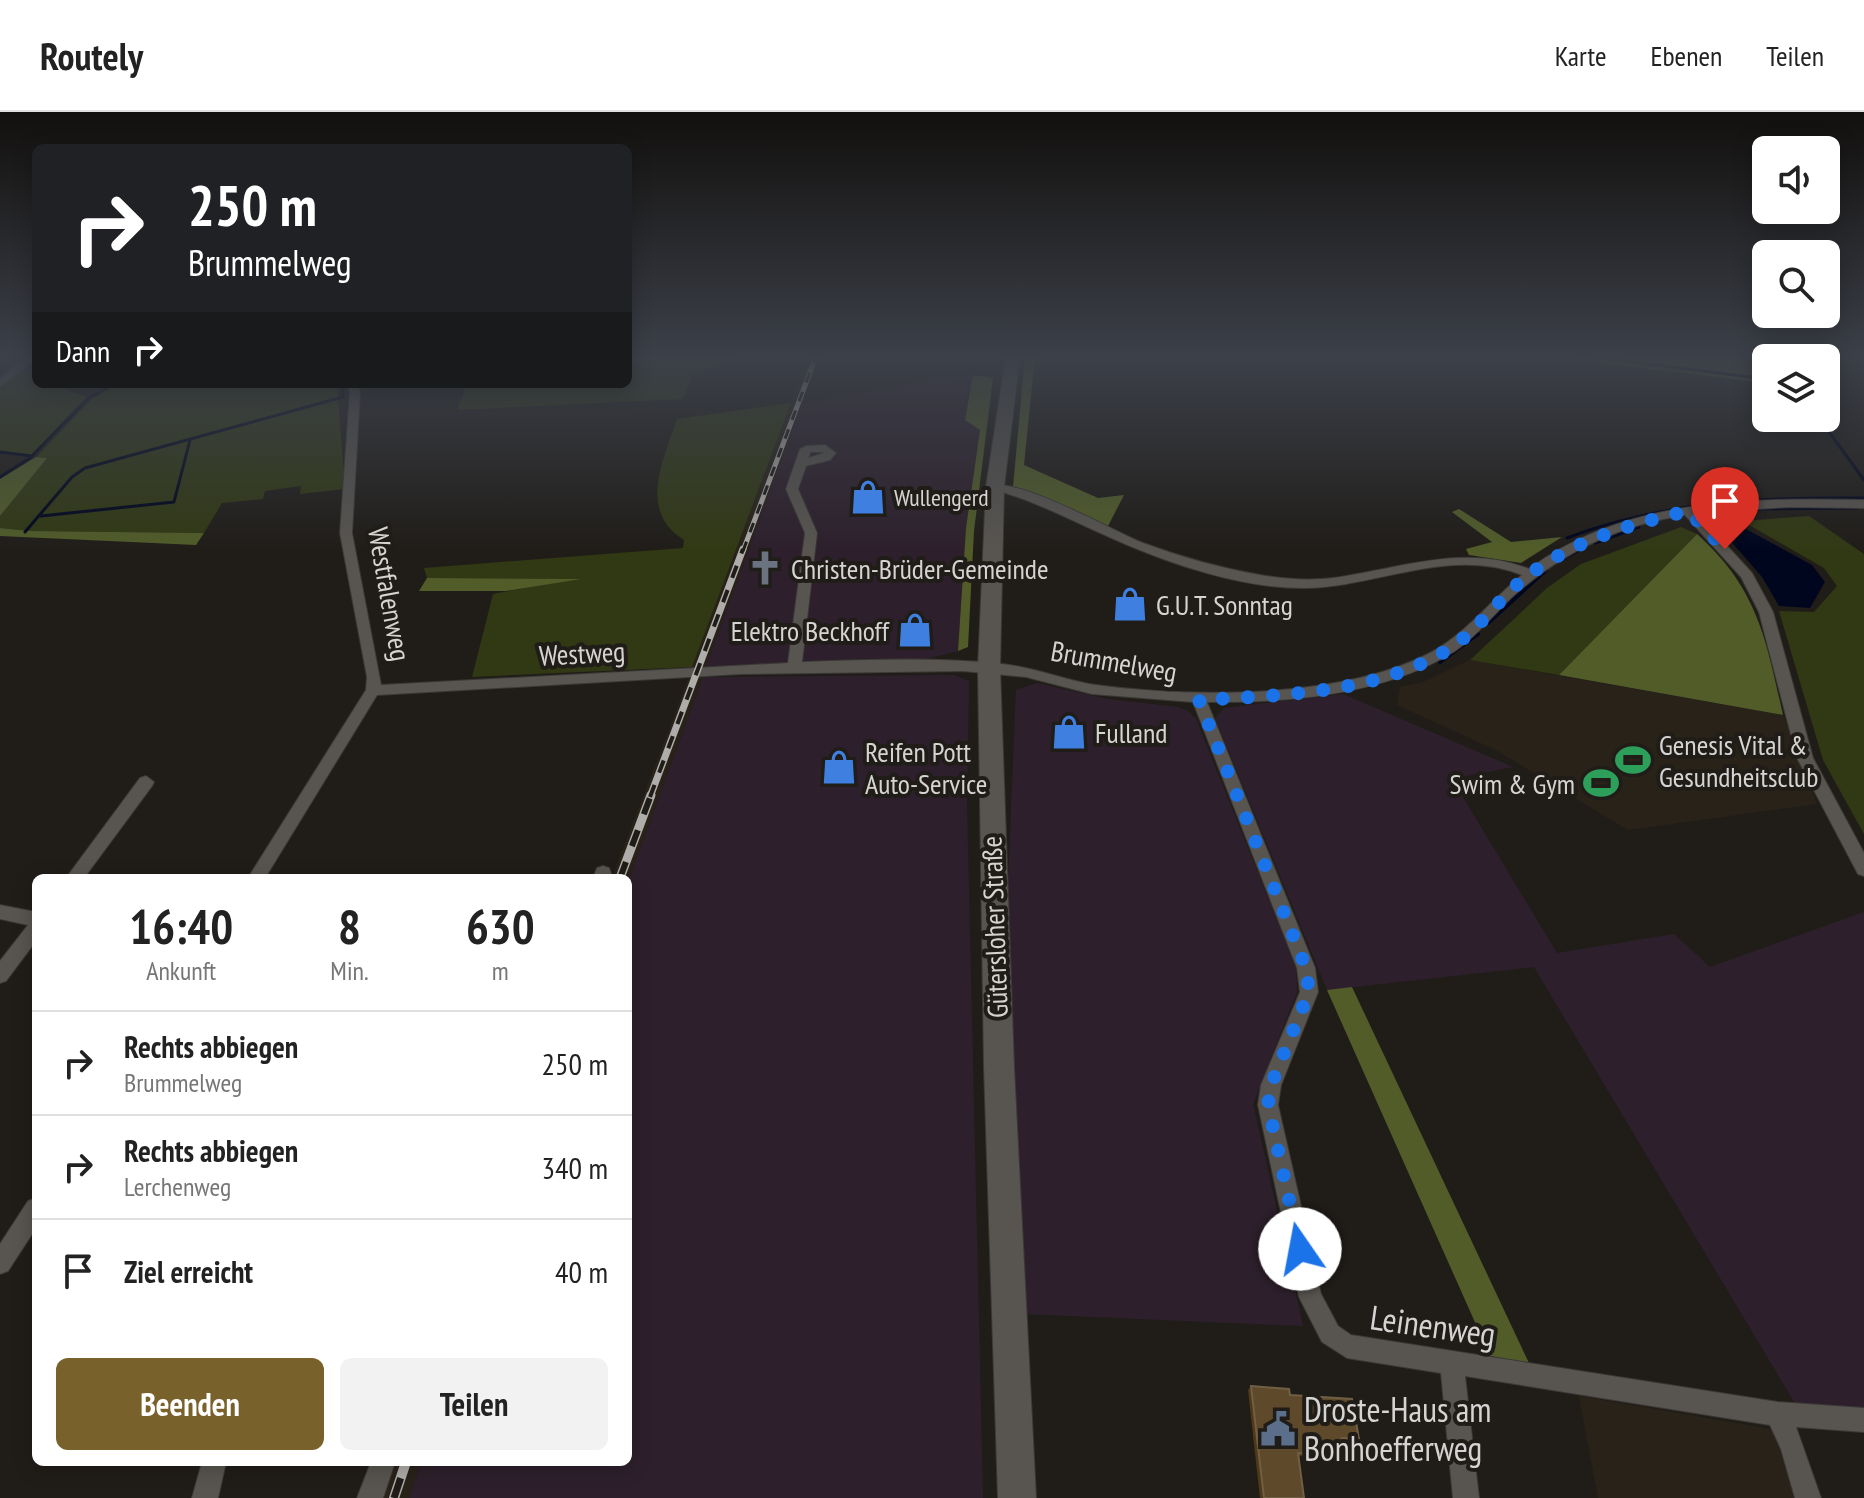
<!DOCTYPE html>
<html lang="de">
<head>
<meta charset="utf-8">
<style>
	body { margin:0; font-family:"PT Sans Narrow",sans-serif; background:#f2f2f2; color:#222; height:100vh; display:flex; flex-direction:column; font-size:30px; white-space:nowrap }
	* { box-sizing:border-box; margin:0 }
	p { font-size:26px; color:#767676 }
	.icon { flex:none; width:44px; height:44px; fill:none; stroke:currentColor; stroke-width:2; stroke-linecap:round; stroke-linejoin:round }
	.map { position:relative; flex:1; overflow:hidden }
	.side { position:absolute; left:32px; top:762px; width:600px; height:592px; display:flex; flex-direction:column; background:#fff; border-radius:12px; box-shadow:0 4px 20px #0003 }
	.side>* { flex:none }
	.top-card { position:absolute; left:32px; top:32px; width:600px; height:244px; border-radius:12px; box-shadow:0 4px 20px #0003; background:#202124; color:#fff; overflow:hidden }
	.buttons { position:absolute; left:1752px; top:24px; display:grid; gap:16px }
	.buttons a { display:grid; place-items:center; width:88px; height:88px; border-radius:12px; background:#fff; box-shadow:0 4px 20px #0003; font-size:40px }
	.pin { position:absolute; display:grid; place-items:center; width:68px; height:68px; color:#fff; margin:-82px -34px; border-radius:50% 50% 50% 0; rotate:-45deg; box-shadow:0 0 8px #0007 }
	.pin .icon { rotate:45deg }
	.me { position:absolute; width:88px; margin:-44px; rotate:348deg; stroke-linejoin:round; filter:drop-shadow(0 0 6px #0008) }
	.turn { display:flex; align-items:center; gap:28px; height:168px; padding:0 24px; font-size:36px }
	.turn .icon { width:104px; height:104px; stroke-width:2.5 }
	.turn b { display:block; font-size:56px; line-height:68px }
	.then { display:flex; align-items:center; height:76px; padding:0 24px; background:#0003; gap:16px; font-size:30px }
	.eta { display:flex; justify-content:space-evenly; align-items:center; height:136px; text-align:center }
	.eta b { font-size:48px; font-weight:800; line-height:56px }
	.cta { display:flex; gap:16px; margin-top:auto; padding:16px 24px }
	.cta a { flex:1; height:92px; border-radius:12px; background:#79612b; color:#fff; font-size:32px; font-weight:800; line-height:92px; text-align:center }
	.cta a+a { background:#f2f2f2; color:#222 }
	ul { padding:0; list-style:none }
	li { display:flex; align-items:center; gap:24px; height:104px; padding:0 24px; border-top:2px solid #e0e0e0 }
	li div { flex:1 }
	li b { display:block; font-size:30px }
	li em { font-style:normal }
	header { display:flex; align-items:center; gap:48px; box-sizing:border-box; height:112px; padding:0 40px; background:#fff; border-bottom:2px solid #e0e0e0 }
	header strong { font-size:38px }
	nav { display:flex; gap:44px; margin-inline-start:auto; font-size:28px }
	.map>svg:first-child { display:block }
</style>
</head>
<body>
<header>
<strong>Routely</strong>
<nav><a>Karte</a><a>Ebenen</a><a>Teilen</a></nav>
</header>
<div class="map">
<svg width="1864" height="1386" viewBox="0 0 1864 1386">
	<rect width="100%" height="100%" fill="#201d19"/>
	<path fill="#292219" d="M809,244H820L706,555H692Z
		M1470,548L1783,603L1817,692L1628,718L1496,638L1397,593L1400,575L1423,570Z
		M689,565H703L628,770V766H612Z
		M1579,1284L1777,1318L1796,1386H1598Z
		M390,1350H421L409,1386H377Z"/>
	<path fill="#2d202c" d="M957,263H973L965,308L980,318L966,416L958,539L922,548L706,555L802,292Z
		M954,563L969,569L967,693L983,1386H409L421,1350H628V770L703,565Z
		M1037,571L1108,587L1178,595L1188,599L1196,607L1296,855L1297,880L1253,992L1303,1214L1024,1202L1006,821L1016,578Z
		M1343,582L1513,655L1452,667L1557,841L1674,822L1710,855L1864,800V1297L1796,1293L1534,855L1327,878L1215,606L1224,596Z"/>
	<path fill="#313914" d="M628,244H744L693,262L683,287L457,298L467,272H628Z
		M21,258L36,264V272H54L86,285L31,343L0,339V276Z
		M118,272H337L345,377L300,382L301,374L265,379L263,387L222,391L204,421L30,419L0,416V404L46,346L36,345L93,286Z
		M791,291L692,555L472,565L493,482L574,467L427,466L424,456L683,436L684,428C637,399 664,347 677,307Z
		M1809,404L1864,442V722L1823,648L1779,499L1814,500L1837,474L1824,456L1742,409Z
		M1681,415L1697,422L1559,563L1470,548L1547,476L1581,452Z"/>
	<path fill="#515c29" d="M1025,244H1035L1024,353L1098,386L1124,383L1108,414L1013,375Z
		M1573,244H1778L1779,246H1766V271L1576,248Z
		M973,263L993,266L974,419L968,535L958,539L966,416L980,318L965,308Z
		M36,345L47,346L0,404V367Z
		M1459,397L1511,430L1562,425L1521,451L1469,443L1466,437L1492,430L1452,400Z
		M0,416L30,419L204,421L196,433L0,424Z
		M1697,422C1758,477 1766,527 1783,603L1559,563Z
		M427,466L581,467L506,479H419Z
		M1352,875L1529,1251L1490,1244L1327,878Z"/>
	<path fill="#00061e" d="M1746,417L1812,453L1825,470L1810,496L1779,494L1762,465L1722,419Z"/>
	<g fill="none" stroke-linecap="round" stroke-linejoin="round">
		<path stroke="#00061e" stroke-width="3" d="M1585,244L1766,267
			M1819,306L1864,368
			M0,340L32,344
			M0,365L30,346L89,286L114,272
			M1753,397L1857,396
			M41,404L174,390L190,328
			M25,420L72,365L85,356L343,285V272
			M1567,426C1664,389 1761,385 1864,386
			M1595,431L1639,415
			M1576,439L1583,436"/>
		<path stroke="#00061e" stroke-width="4" d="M1564,446L1580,437
			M1488,511L1546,458
			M1440,550L1478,522"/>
		<g stroke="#3b3936" stroke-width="2">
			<path id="minor" d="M27,244H36V247L0,275V267Z
				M347,272H357L360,280L352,421L381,573L788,551L805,421L786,377L800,337L806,334L825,333L836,341L830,348L806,354L798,377L817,421L802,550C868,548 936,545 1002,552C1034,555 1064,568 1096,573C1193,586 1341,587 1430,541C1466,522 1490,489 1522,463C1451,434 1377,475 1305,476C1244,477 1170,452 1116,428C1074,410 1035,388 991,377V373C1026,369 1107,416 1143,431C1181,445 1220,456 1260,463C1284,467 1308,469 1333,466C1399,457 1464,431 1529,457C1625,386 1750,386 1864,388V396L1789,395L1697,401L1752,461L1773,500L1813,646L1864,741V764L1858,762L1797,646L1759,500L1741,465L1685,403C1619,413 1562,440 1512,485C1493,503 1477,524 1455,539C1385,583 1288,591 1207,590L1315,856L1318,880L1281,973L1278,993L1321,1182L1338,1214L1351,1223L1778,1290L1864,1296V1320L1796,1315L1821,1386H1795L1781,1337L1770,1313L1465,1264L1479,1386H1453L1441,1261L1347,1246L1322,1230L1299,1185L1258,993L1261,973L1300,880L1297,856L1193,590L1092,582L1026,565L963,559L741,562L377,583L265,766H248L366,578L367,565L340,421L350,280ZM811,340H822L824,341L808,346Z
				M146,664L154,670L152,674L84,766H66L140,666Z
				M603,754L609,756L611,761L609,766H593L597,756Z
				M0,793L36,800V829L6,869L0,871V849L28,813L0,807Z
				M36,1086V1116L8,1159L0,1162V1132L28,1089Z
				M202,1350H226L218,1386H192Z
				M371,1350H395L383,1386H357Z"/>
		</g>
		<g stroke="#3b3936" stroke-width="2">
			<path id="secondary" d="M1006,244H1020L1004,375L1000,556L1014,955L1036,1386H998L984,955L978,556L986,375Z"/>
		</g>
		<use href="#minor" fill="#585550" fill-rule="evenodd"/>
		<use href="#secondary" fill="#585550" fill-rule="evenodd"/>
		<g stroke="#afadaa" stroke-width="5">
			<path id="rail-far3" d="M743,439L816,244"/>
		</g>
		<g stroke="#afadaa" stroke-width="7">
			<path id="rail-far2" d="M650,685L743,437"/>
		</g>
		<g stroke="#afadaa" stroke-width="9">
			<path id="rail-far1" d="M620,766L651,683"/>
		</g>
		<g stroke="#afadaa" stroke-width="10">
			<path id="rail" d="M394,1386L406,1350"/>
		</g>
		<use href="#rail-far3" stroke="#201d19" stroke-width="3" stroke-dasharray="10" stroke-linecap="butt"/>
		<use href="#rail-far2" stroke="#201d19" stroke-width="4" stroke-dasharray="13" stroke-linecap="butt"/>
		<use href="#rail-far1" stroke="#201d19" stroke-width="6" stroke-dasharray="17" stroke-linecap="butt"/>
		<use href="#rail" stroke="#201d19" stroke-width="7" stroke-dasharray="21" stroke-linecap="butt"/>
	</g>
	<path fill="#4f3917" d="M1251,1274L1290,1283L1359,1327L1354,1330L1342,1329L1345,1344L1340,1346L1298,1344L1304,1386H1260L1248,1278Z"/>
	<path fill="#5e492b" stroke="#705f45" stroke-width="2" d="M1251,1274L1289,1277L1290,1283L1352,1287L1359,1327L1342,1326L1345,1344L1298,1341L1304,1386H1264Z"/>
	<linearGradient id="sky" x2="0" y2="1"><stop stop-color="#12100e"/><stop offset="0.56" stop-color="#3c4049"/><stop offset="1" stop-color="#3c4049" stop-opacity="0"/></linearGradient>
	<rect width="1864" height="438" fill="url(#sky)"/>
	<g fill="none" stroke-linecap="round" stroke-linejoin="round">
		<path stroke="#1a73e8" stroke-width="14" stroke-dasharray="0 25.2" d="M1300,1137L1268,993L1271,973L1309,880L1306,856L1199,588C1280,583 1377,582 1449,537C1480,517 1500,484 1530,462C1577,427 1632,412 1688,399L1725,437"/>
	</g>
	<defs>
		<g id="shop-bare" transform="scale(2.76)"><path d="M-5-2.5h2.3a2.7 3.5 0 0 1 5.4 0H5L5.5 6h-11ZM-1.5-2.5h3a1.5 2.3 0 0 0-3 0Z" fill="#3f7fe0" stroke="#201d19" stroke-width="2.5" paint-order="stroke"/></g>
		<g id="church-bare" transform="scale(2.76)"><path d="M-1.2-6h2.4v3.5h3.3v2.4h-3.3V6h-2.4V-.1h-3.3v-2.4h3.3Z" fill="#6b7280" stroke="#201d19" stroke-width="2.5" paint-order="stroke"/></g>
		<g id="stadium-bare" transform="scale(2.76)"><path d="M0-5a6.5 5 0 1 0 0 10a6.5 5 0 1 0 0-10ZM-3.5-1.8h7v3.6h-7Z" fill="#2e9e5b" stroke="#201d19" stroke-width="2.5" paint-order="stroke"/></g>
		<g id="civic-bare" transform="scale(2.76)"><path d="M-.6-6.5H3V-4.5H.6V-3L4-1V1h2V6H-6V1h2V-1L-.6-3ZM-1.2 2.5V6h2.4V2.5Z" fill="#5c6f8a" stroke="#201d19" stroke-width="2.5" paint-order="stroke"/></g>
	</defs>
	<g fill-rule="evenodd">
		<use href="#shop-bare" x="868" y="385"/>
		<use href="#church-bare" x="765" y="456"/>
		<use href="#shop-bare" x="1130" y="492"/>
		<use href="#shop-bare" x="915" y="518"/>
		<use href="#shop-bare" x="1069" y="620"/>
		<use href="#stadium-bare" x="1633" y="648"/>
		<use href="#shop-bare" x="839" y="655"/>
		<use href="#stadium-bare" x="1601" y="671"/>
		<use href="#civic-bare" x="1278" y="1317"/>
	</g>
	<g text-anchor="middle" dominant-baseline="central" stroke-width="8" stroke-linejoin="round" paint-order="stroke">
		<g font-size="24" fill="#d6d4d2" stroke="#201d19" text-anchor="start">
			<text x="894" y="385">Wullengerd</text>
		</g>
		<g font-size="28" fill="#d6d4d2" stroke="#201d19" text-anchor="start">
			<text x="791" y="456">Christen-Brüder-Gemeinde</text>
			<text x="1156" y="492">G.U.T. Sonntag</text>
			<text x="889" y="518" text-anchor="end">Elektro Beckhoff</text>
			<text x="1095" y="620">Fulland</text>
			<text x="1659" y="632">Genesis Vital &amp;<tspan x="1659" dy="32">Gesundheitsclub</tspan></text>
			<text x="865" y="639">Reifen Pott<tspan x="865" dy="32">Auto-Service</tspan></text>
			<text x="1575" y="671" text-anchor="end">Swim &amp; Gym</text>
		</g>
		<g font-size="28" fill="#d6d4d2" stroke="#201d19">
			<text transform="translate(390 482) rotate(80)">Westfalenweg</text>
			<text transform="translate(582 541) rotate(-3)">Westweg</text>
			<text transform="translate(1114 549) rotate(10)">Brummelweg</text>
			<text transform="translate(994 815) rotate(-92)">Gütersloher Straße</text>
		</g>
		<g font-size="34" fill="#d6d4d2" stroke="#201d19">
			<text transform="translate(1433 1213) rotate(8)">Leinenweg</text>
		</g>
		<g font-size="34" fill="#d6d4d2" stroke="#201d19" text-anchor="start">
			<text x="1304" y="1297">Droste-Haus am<tspan x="1304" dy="39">Bonhoefferweg</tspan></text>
		</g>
	</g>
</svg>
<div class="buttons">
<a><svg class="icon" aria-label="sound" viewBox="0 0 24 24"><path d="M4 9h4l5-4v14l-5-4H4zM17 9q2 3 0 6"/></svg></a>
<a><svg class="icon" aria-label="search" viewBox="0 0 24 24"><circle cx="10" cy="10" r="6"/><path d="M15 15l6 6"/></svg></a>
<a><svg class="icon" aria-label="layers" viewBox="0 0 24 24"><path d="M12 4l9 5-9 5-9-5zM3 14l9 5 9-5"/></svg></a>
</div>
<div class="pin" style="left:1725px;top:437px;background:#d93025"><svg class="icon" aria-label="arrive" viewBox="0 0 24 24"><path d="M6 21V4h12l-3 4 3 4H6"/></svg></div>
<svg class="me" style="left:1300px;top:1137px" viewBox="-20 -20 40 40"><circle r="19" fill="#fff"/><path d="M0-13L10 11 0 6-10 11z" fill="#1a73e8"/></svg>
<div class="top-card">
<div class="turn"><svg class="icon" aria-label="right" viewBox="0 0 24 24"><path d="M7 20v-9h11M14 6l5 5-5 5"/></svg><div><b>250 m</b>Brummelweg</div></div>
<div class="then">Dann<svg class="icon" aria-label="right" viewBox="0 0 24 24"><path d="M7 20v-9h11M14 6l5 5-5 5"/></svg></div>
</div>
<section class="side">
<div class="eta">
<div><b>16:40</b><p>Ankunft</p></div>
<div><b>8</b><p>Min.</p></div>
<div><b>630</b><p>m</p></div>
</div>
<ul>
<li><svg class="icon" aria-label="right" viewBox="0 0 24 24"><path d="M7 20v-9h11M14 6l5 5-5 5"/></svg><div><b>Rechts abbiegen</b><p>Brummelweg</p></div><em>250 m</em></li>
<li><svg class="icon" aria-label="right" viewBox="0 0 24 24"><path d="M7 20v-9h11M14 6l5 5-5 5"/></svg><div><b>Rechts abbiegen</b><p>Lerchenweg</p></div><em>340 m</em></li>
<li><svg class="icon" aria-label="arrive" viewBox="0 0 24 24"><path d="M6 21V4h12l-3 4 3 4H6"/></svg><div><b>Ziel erreicht</b></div><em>40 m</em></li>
</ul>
<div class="cta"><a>Beenden</a><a>Teilen</a></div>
</section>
</div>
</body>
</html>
